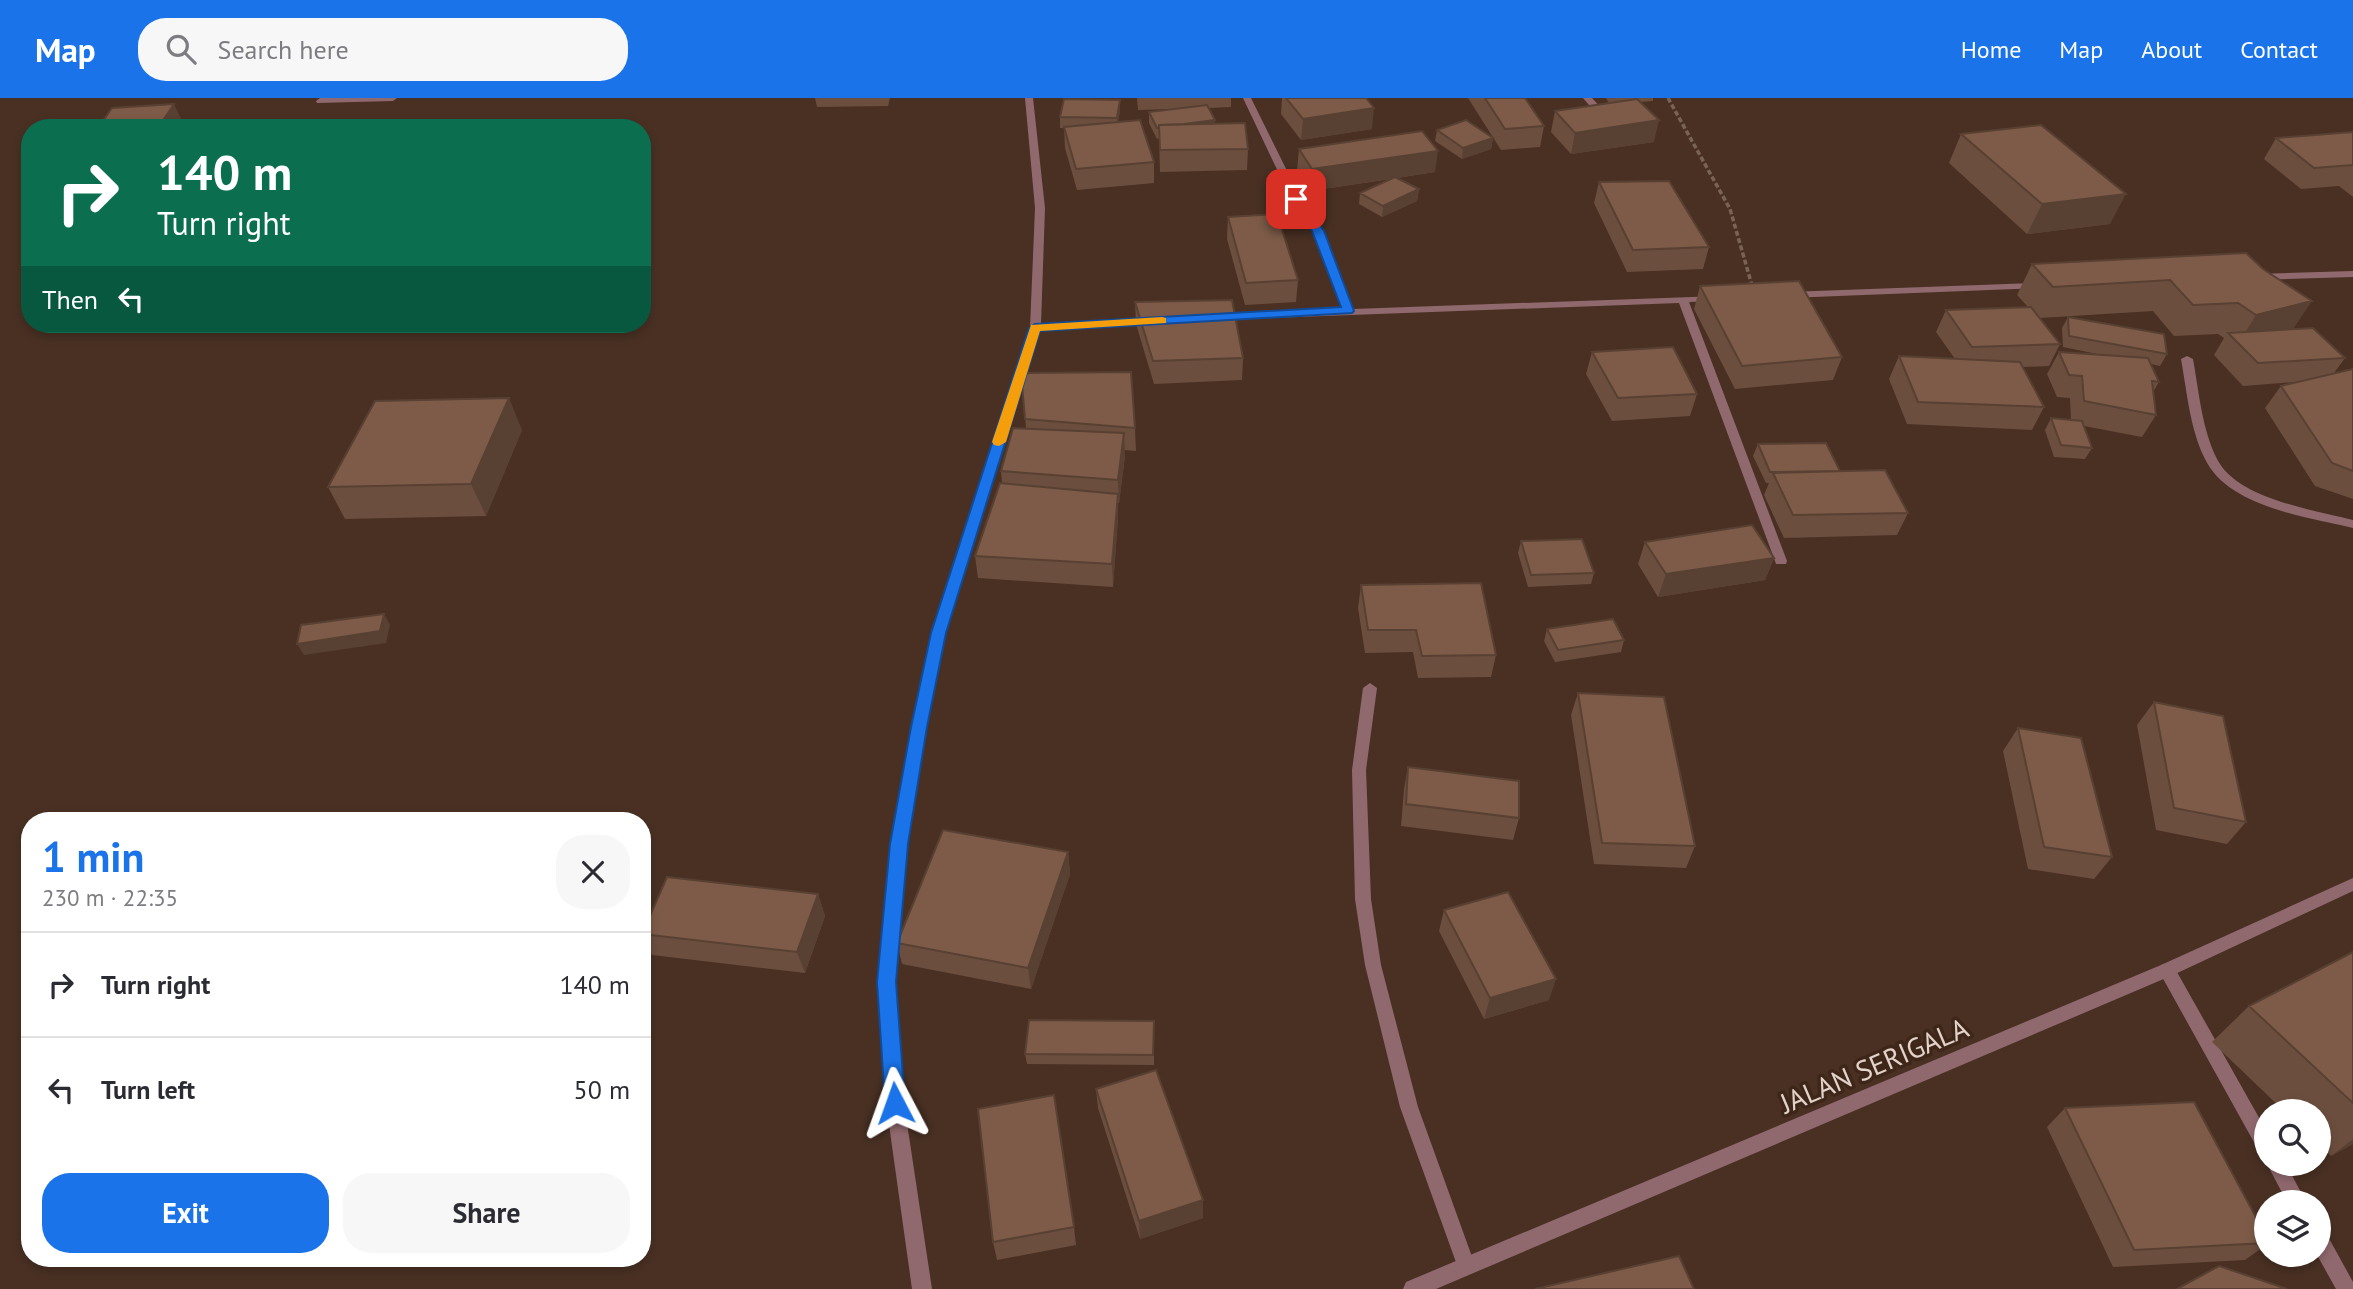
<!DOCTYPE html>
<html lang="en">
<head>
<meta charset="utf-8">
<style>
	body { margin:0; font-family:"PT Sans",sans-serif; background:#f7f7f7; color:#2b2b33; height:100vh; display:flex; flex-direction:column; font-size:26px; white-space:nowrap }
	* { box-sizing:border-box; margin:0 }
	p { font-size:23px; color:#7c7c81 }
	.icon { flex:none; width:38px; height:38px; fill:none; stroke:currentColor; stroke-width:2; stroke-linecap:round; stroke-linejoin:round }
	.map { position:relative; flex:1; overflow:hidden }
	.details { position:absolute; left:21px; top:714px; width:630px; height:455px; display:flex; flex-direction:column; background:#fff; border-radius:28px; box-shadow:0 4px 10px #0003 }
	.details>* { flex:none }
	.banner { position:absolute; left:21px; top:21px; width:630px; height:214px; border-radius:28px; box-shadow:0 4px 10px #0003; background:#0b6e4f; color:#fff; overflow:hidden }
	.buttons { position:absolute; left:2254px; top:1001px; display:grid; gap:14px }
	.buttons a { display:grid; place-items:center; width:77px; height:77px; border-radius:50%; background:#fff; box-shadow:0 4px 10px #0003; font-size:35px }
	.pin { position:absolute; display:grid; place-items:center; width:60px; height:60px; color:#fff; margin:-30px; border-radius:14px; box-shadow:0 4px 10px #0006 }
	.me { position:absolute; width:77px; margin:-38px; rotate:356deg; stroke-linejoin:round; filter:drop-shadow(0 0 5px #0008) }
	.turn { display:flex; align-items:center; gap:24px; height:147px; padding:0 21px; font-size:32px }
	.turn .icon { width:91px; height:91px; stroke-width:2.5 }
	.turn b { display:block; font-size:49px; line-height:60px }
	.then { display:flex; align-items:center; height:66px; padding:0 21px; background:#0003; gap:14px; font-size:26px }
	.round { display:grid; place-items:center; flex:none; width:74px; height:74px; border-radius:28px; background:#f7f7f7 }
	.headline { display:flex; align-items:center; justify-content:space-between; height:119px; padding:0 21px }
	h1 { font-size:42px; font-weight:700; line-height:52px; color:#1a73e8 }
	.cta { display:flex; gap:14px; margin-top:auto; padding:14px 21px }
	.cta a { flex:1; height:80px; border-radius:28px; background:#1a73e8; color:#fff; font-size:28px; font-weight:700; line-height:80px; text-align:center }
	.cta a+a { background:#f7f7f7; color:#2b2b33 }
	ul { padding:0; list-style:none }
	li { display:flex; align-items:center; gap:21px; height:105px; padding:0 21px; border-top:2px solid #e1e1e2 }
	li div { flex:1 }
	li b { display:block; font-size:26px }
	li em { font-style:normal }
	header { display:flex; align-items:center; gap:42px; box-sizing:border-box; height:98px; padding:0 35px; background:#1a73e8; color:#fff }
	header strong { font-size:33px }
	nav { display:flex; gap:38px; margin-inline-start:auto; font-size:24px }
	.search { width:490px; height:63px; background:#f7f7f7; display:flex; align-items:center; gap:18px; box-sizing:border-box; padding:0 24px; border-radius:28px; color:#7c7c81; font-size:26px }
	.map>svg:first-child { display:block }
</style>
</head>
<body>
<header>
<strong>Map</strong>
<div class="search"><svg class="icon" aria-label="search" viewBox="0 0 24 24"><circle cx="10" cy="10" r="6"/><path d="M15 15l6 6"/></svg>Search here</div>
<nav><a>Home</a><a>Map</a><a>About</a><a>Contact</a></nav>
</header>
<div class="map">
<svg width="2353" height="1191" viewBox="0 0 2353 1191">
	<rect width="100%" height="100%" fill="#493023"/>
	<g fill="none" stroke-linecap="round" stroke-linejoin="round">
		<path stroke="#796357" stroke-width="3.5" stroke-dasharray="5 2.5" stroke-linecap="butt" d="M1668,0L1730,111L1753,191"/>
		<path fill="#90696e" fill-rule="evenodd" d="M1583,0H1592L1602,11L1594,13Z"/>
		<path fill="#90696e" fill-rule="evenodd" d="M320,0H397L393,3L317,5L316,3Z
			M1025,0H1033L1045,110L1041,226L1153,220L1158,223L1153,226L1040,233L946,535L926,629L907,746L895,884L904,1005L932,1191H912L886,1005L879,884L891,746L912,629L932,535L1030,230L1035,110Z
			M1243,0H1251L1301,101L1323,133L1353,211L1720,198V202L1716,203L1689,204L1787,463L1786,466H1776L1775,463L1679,205L1214,222L1213,220L1218,217L1342,212L1313,133L1291,101Z
			M2353,173V179L2257,182L2252,179L2257,176Z
			M2037,185L2042,188L2041,190L1788,200L1783,197L1788,194Z
			M2187,258L2193,261C2199,294 2202,331 2217,361C2237,401 2314,412 2353,422V430C2307,419 2228,409 2205,361C2190,331 2187,294 2181,261Z
			M1370,585L1377,590L1366,672L1371,801L1381,867L1418,1009L1475,1167L1473,1174L1466,1176L1459,1174L1457,1167L1400,1009L1365,867L1355,801L1352,672L1363,590Z
			M2167,865L2173,867L2266,1032V1057L2260,1055L2161,877L2159,872L2161,867Z
			M2267,1066H2286L2306,1104H2287Z
			M2319,1133L2326,1135L2353,1184V1191H2336L2317,1157H2319Z"/>
		<path fill="#90696e" fill-rule="evenodd" d="M2353,780V793L2173,877L1436,1191H1403L1406,1184L2161,867Z"/>
	</g>
	<path fill="#6c4e3e" d="M815,0H890L888,8L817,9Z
		M1137,0H1231V9L1209,10L1215,22V26L1248,51L1247,72L1160,74L1159,40L1157,41L1149,25V14L1172,11L1138,12Z
		M1282,0H1366L1372,31L1301,42L1281,16Z
		M1468,0H1525L1544,28L1540,49L1501,52Z
		M1606,0H1653V3L1640,4L1654,44L1571,56L1551,34L1555,13L1609,5Z
		M1120,2V13L1118,24L1154,64V85L1077,92L1065,50L1064,30H1060V19Z
		M1437,32L1493,40L1491,51L1462,61L1435,43Z
		M2353,34V99L2339,88L2301,91L2264,61L2276,40Z
		M1961,36L2110,126L2027,136L1949,65Z
		M1299,51L1435,74L1397,80L1419,91L1417,103L1382,119L1359,106L1360,95L1391,81L1310,93L1297,72Z
		M1599,84L1709,149L1703,171L1627,174L1594,105Z
		M1228,119L1298,182L1296,204L1245,207L1227,141Z
		M2246,155L2293,231L2345,260L2334,275L2353,271V401L2315,388L2265,310L2281,288L2294,284L2243,288L2214,257L2224,240L2218,236L2174,238L2153,213L2040,220L2060,246L2049,268L2023,269L2044,309L2032,332L1907,326L1889,281L1899,258L1955,261L1936,234L1946,212L2028,209L2017,197L2032,166Z
		M1700,188L1842,259L1833,282L1735,291L1694,211Z
		M1135,204L1243,260L1242,282L1154,286L1136,226Z
		M2068,219L2167,256L2160,268L2151,266L2159,284L2153,294L2156,317L2142,339L2084,328L2092,350L2085,361L2054,359L2045,332L2051,320L2071,322L2070,300L2057,299L2047,276L2059,254L2102,257L2063,249L2062,230Z
		M1592,254L1697,296L1690,318L1612,323L1586,276Z
		M1021,275L1135,330L1136,353L1124,352L1125,358L1119,405H1118V419L1113,489L978,480L975,458L1002,385L1001,373L1026,330Z
		M522,332L486,418L345,421L328,389Z
		M1758,346L1908,415L1897,437L1784,440L1764,397L1769,385H1766L1753,358Z
		M1521,443L1594,475L1591,486L1528,489L1518,455Z
		M1645,444L1774,460L1765,482L1658,499L1638,466Z
		M1361,487L1496,557L1491,579L1418,580L1413,554L1365,555L1358,510Z
		M1547,531L1624,542L1621,554L1555,564L1544,543Z
		M1578,595L1695,748L1686,770L1594,766L1571,617Z
		M2154,604L2246,724L2227,746L2156,732L2137,627Z
		M2018,630L2112,759L2094,781L2028,771L2003,653Z
		M1408,669L1519,720L1513,742L1401,728L1404,691Z
		M1068,754L1070,776L1031,891L902,866L897,845Z
		M818,796L825,818L805,875L652,857L642,836V835Z
		M1444,812L1549,902L1484,921L1439,833Z
		M2353,854V1046L2331,1058L2319,1047V1013H2284L2212,944L2249,908Z
		M1154,923V967L1027,966L1025,956Z
		M1096,991L1203,1102V1120L1140,1141L1098,1010Z
		M2065,1010L2266,1138V1147L2245,1162L2113,1169L2047,1029Z
		M1074,1129L1076,1147L997,1162L993,1144Z"/>
	<path fill="#584032" d="M1120,2V13L1117,31V20Z
		M174,6L184,27L183,30H158Z
		M1374,10L1372,31L1301,42L1303,21Z
		M1215,22V33L1159,30Z
		M1659,22L1654,44L1571,56L1575,35Z
		M1493,40L1491,51L1462,61L1463,50Z
		M1438,53L1435,74L1310,93L1312,71Z
		M1419,91L1417,103L1382,119L1383,108Z
		M2126,96L2110,126L2027,136L2042,106Z
		M2312,203L2291,234L2238,246L2256,217Z
		M509,300L522,332L486,418L471,386Z
		M1124,335L1125,358L1119,405L1118,382Z
		M1118,396V419L1113,489L1112,466Z
		M1774,460L1765,482L1658,499L1666,476Z
		M384,516L390,527L386,545L304,557L297,546Z
		M1068,754L1070,776L1031,891L1028,870Z
		M818,796L825,818L805,875L797,854Z
		M1556,881L1549,902L1484,921L1490,900Z
		M2353,1041V1046L2331,1058Z
		M1203,1102V1120L1140,1141L1139,1123Z"/>
	<path fill="#7d5b48" stroke="#584032" stroke-width="2" d="M1286,0H1366L1374,10L1303,21Z
		M1485,0H1525L1544,28L1505,31Z
		M1064,1L1120,2L1117,20L1060,19Z
		M1637,1L1659,22L1575,35L1555,13Z
		M174,6L158,30H98L112,10Z
		M1207,7L1215,22L1184,26L1159,27V30H1157L1149,14Z
		M1140,22L1154,64L1076,71L1064,29Z
		M1466,22L1493,40L1463,50L1437,32Z
		M1245,25L1248,51L1160,52L1159,27Z
		M2041,27L2126,96L2042,106L1961,36Z
		M1422,33L1438,53L1312,71L1299,51Z
		M2353,34V67L2314,70L2276,40Z
		M1395,79L1419,91L1383,108L1360,95Z
		M1669,83L1709,149L1633,152L1599,84Z
		M1277,116L1298,182L1246,185L1228,119Z
		M2246,155L2263,171L2312,203L2256,217L2238,205L2193,207L2170,182L2053,189L2032,166Z
		M1799,183L1842,259L1742,268L1700,188Z
		M1232,202L1243,260L1153,263L1135,204Z
		M2031,209L2060,246L1972,249L1946,212Z
		M2068,219L2164,236L2167,256L2069,238Z
		M2313,230L2345,260L2258,265L2228,235Z
		M1673,249L1697,296L1618,300L1592,254Z
		M2059,254L2148,260L2159,284L2152,283L2156,317L2084,303L2082,278L2069,277Z
		M1899,258L2020,264L2044,309L1918,304Z
		M2353,271V373L2332,365L2281,288Z
		M1131,274L1135,330L1025,321L1021,275Z
		M509,300L471,386L328,389L375,303Z
		M2051,320L2082,323L2092,350L2061,347Z
		M1013,330L1124,335L1118,382L1001,373Z
		M1826,345L1840,373L1770,374L1758,346Z
		M1885,372L1908,415L1793,417L1773,375Z
		M1000,385L1118,396L1112,466L975,458Z
		M1752,427L1774,460L1666,476L1645,444Z
		M1582,441L1594,475L1531,477L1521,443Z
		M1481,485L1496,557L1422,558L1416,532H1368L1361,487Z
		M384,516L380,533L297,546L301,527Z
		M1613,521L1624,542L1558,552L1547,531Z
		M1578,595L1664,599L1695,748L1602,745Z
		M2154,604L2223,618L2246,724L2174,710Z
		M2018,630L2081,640L2112,759L2044,749Z
		M1408,669L1519,683V720L1406,706Z
		M943,732L1068,754L1028,870L897,845Z
		M667,779L818,796L797,854L642,836Z
		M1508,794L1556,881L1490,900L1444,812Z
		M2353,854V1005L2249,908Z
		M1029,922L1154,923L1153,957L1025,956Z
		M1156,972L1203,1102L1139,1123L1096,991Z
		M1054,997L1074,1129L993,1144L978,1011Z
		M2194,1004L2266,1138V1145L2134,1152L2065,1010Z
		M1679,1158L1694,1191H1535Z
		M2219,1168L2287,1191H2177Z"/>
	<path fill="#1a73e8" stroke="#114b97" stroke-width="2" d="M1292,99H1300L1324,133L1354,213L1352,215L1040,233L946,535L927,629L908,746L896,884L905,1005L902,1012L895,1015L888,1012L885,1005L877,884L890,746L911,629L931,535L1029,230L1035,226L1341,209L1312,133L1291,101Z"/>
	<path fill="#f59e0b" d="M1162,219L1166,220V225L1040,233L1006,344L999,348L994,347L992,344L1031,227Z"/>
	<g text-anchor="middle" dominant-baseline="central" stroke-width="7" stroke-linejoin="round" paint-order="stroke">
		<g font-size="28" fill="#e3d3ca" stroke="#3e2619">
			<text transform="translate(1874 967) rotate(-23)">JALAN SERIGALA</text>
		</g>
	</g>
</svg>
<div class="buttons">
<a><svg class="icon" aria-label="search" viewBox="0 0 24 24"><circle cx="10" cy="10" r="6"/><path d="M15 15l6 6"/></svg></a>
<a><svg class="icon" aria-label="layers" viewBox="0 0 24 24"><path d="M12 4l9 5-9 5-9-5zM3 14l9 5 9-5"/></svg></a>
</div>
<div class="pin" style="left:1296px;top:101px;background:#d93025"><svg class="icon" aria-label="arrive" viewBox="0 0 24 24"><path d="M6 21V4h12l-3 4 3 4H6"/></svg></div>
<svg class="me" style="left:895px;top:1005px" viewBox="-20 -20 40 40"><path d="M0-17L14 15 0 8-14 15z" fill="#1a73e8" stroke="#fff" stroke-width="4"/></svg>
<div class="banner">
<div class="turn"><svg class="icon" aria-label="right" viewBox="0 0 24 24"><path d="M7 20v-9h11M14 6l5 5-5 5"/></svg><div><b>140 m</b>Turn right</div></div>
<div class="then">Then<svg class="icon" aria-label="left" viewBox="0 0 24 24"><path d="M17 20v-9H6M10 6l-5 5 5 5"/></svg></div>
</div>
<section class="details">
<div class="headline"><div><h1>1 min</h1><p>230 m · 22:35</p></div><a class="round"><svg class="icon" aria-label="close" viewBox="0 0 24 24"><path d="M6 6l12 12M18 6L6 18"/></svg></a></div>
<ul>
<li><svg class="icon" aria-label="right" viewBox="0 0 24 24"><path d="M7 20v-9h11M14 6l5 5-5 5"/></svg><div><b>Turn right</b></div><em>140 m</em></li>
<li><svg class="icon" aria-label="left" viewBox="0 0 24 24"><path d="M17 20v-9H6M10 6l-5 5 5 5"/></svg><div><b>Turn left</b></div><em>50 m</em></li>
</ul>
<div class="cta"><a>Exit</a><a>Share</a></div>
</section>
</div>
</body>
</html>
